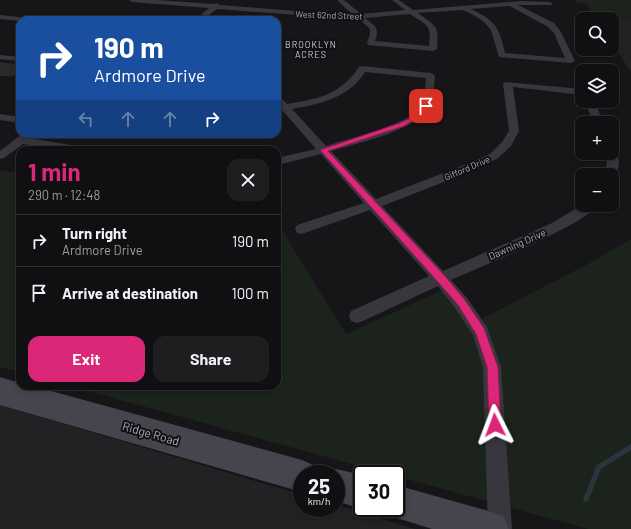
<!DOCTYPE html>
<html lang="en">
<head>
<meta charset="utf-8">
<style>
	body { margin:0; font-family:Barlow,sans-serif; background:#1e1e20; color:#f1f3f6; height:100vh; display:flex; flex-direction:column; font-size:15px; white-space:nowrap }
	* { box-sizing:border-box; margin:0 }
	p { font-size:13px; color:#9c9d9f }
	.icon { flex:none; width:22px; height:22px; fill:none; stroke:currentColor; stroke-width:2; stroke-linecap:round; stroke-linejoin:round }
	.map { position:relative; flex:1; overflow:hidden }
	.details { position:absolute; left:16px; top:146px; width:265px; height:244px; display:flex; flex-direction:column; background:#101012; border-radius:12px; box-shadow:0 2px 6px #0003,0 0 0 1px #303032 }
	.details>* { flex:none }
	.hud { position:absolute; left:16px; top:16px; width:265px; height:122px; border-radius:12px; box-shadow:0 2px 6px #0003,0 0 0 1px #303032; background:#1a4fa0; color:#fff; overflow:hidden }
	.fabs { position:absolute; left:575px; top:12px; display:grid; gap:8px }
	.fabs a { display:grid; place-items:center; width:44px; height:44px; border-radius:8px; background:#101012; box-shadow:0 2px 6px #0003,0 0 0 1px #303032; font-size:20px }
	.speed { position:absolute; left:293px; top:465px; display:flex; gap:8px; font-size:20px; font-weight:700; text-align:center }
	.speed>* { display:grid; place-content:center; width:52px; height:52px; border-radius:50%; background:#101012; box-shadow:0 2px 6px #0003,0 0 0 1px #303032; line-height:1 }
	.speed small { font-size:10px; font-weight:400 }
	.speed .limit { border:2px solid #111; border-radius:6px; background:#fff; color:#111 }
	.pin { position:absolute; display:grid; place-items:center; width:34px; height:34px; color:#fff; margin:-17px; border-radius:8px; box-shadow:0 2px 6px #0006 }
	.me { position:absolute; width:44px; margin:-22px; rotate:357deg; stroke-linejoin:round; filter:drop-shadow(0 0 3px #0008) }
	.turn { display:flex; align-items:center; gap:14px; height:84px; padding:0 12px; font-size:18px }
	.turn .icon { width:52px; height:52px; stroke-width:2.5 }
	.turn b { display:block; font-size:28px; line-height:34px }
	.lanes { display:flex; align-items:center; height:38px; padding:0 12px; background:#0003; justify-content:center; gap:20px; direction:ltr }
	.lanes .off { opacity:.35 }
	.round { display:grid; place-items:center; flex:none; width:42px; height:42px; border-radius:12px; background:#1e1e20 }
	.summary { display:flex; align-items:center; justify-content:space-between; height:68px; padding:0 12px }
	h1 { font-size:24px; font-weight:700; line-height:30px; color:#db2777 }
	.primary-button { display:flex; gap:8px; margin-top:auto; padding:8px 12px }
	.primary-button a { flex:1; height:46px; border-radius:12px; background:#db2777; color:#fff; font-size:16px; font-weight:700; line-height:46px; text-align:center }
	.primary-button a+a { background:#1e1e20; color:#f1f3f6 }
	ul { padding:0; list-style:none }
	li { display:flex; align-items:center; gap:12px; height:52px; padding:0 12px; border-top:1px solid #303032 }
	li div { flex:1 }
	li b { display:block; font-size:15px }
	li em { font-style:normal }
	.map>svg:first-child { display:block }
</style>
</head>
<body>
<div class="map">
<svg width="631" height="529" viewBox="0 0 631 529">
	<rect width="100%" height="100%" fill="#161618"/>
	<path fill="#222225" d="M593,13L614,15L631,19V72L612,43V19H597Z
		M0,405L302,495V508H336V505L415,529H0Z"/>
	<path fill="#1c231d" d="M575,0H631V19L614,15L593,13L587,4L577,3Z
		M0,170L20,173V372L0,367Z
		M277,222L346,334L443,290L468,326L588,264L631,239V529H588L396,476V474H388L70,386H277Z"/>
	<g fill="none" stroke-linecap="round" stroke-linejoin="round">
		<path stroke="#2b343c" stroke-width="5.5" d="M586,499L599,467L631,447"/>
	</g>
	<path fill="#29292c" stroke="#303034" d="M0,63L20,65V71L12,76L0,75Z"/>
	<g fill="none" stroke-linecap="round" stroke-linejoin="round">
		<path fill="#37373d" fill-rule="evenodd" d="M129,0H156L214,4L217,3L220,5L349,15H353L337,0H344L361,14L405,10L392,0H399L413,10L522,1L550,2L553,4L552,5H518L554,23L561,32L575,61L571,63L499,57L491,30L484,22L475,16L463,10L418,13C437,27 439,25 437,49L433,51L368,45L367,43L370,34V29L358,18L349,19L217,9L202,20H195L209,8L132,2ZM510,6L548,27L554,33L565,58L505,53C499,27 496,21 471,9ZM410,14C427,26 432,24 429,46L375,41C380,28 375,26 365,18Z
			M0,15L28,18L31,20H20V21L0,19Z
			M0,55L20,57V61L0,59Z
			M362,66L431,73L435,76C434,85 434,99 430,106C416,131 358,143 331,151L376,199L472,162L490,154L502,142L509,131L503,84L505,82L582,89V95L513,87L519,131L511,146L498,158L480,168L382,206L443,271L552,223L582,205H598C586,224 478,268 451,280L467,298L487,327L501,367L512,529H488L483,367L473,335L455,308L438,286L363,321L357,323L351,321L349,316L351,311L429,276L370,210L302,234L297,233L295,229L297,225L364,203L321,154L277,165V158L316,149L283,111L277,112V96L280,97L287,104C318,99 340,95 359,67ZM365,72L426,78C425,86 425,98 421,105C409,126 349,138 326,146L292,109C320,104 349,98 365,72Z
			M584,101H594L604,123H594Z
			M0,114L20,117V123L0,120Z
			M22,134H33L30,138L82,147L88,150H62L23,144L4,158L0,159V151Z
			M612,150L617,153L619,162L617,175L612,179V175H605L607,162L605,153H612Z"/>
		<path fill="#45464d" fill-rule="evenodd" d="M0,377L20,383V386H33L302,460L313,465L317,474H302V492L0,405Z
			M336,469L362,475V508H363L362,509L336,501V474H324Z
			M396,485L492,512L504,517L509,529H432L384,514L382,508H396Z"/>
	</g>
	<path fill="#db2777" stroke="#8e194d" d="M424,104L429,106L419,118L404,126L328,151L445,276L465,300L484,328L498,367L501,425L499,429L495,431L491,429L489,425L487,367L476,334L458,305L438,282L320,150L400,123L414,116Z"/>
	<g text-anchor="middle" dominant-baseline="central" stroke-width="4" stroke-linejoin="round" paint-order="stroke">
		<g font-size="9" fill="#a7acb8" stroke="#111113">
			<text transform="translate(329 15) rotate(2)">West 62nd Street</text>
			<text transform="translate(467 168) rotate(-23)">Gifford Drive</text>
		</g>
		<g font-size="9" letter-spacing="1" fill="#c8cbd4" stroke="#111113">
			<text x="311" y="44">BROOKLYN<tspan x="311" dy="10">ACRES</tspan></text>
		</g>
		<g font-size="10" fill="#a7acb8" stroke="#111113">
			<text transform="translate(517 244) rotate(-24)">Dawning Drive</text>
		</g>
		<g font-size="12" fill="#a7acb8" stroke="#111113">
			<text transform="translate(151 433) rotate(16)">Ridge Road</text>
		</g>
	</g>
</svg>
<div class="fabs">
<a><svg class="icon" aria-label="search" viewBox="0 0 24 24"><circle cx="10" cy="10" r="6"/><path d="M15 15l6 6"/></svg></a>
<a><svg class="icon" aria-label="layers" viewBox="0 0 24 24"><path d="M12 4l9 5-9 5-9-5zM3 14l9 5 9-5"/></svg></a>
<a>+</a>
<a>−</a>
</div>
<div class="speed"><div>25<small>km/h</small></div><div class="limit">30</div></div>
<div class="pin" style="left:426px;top:106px;background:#d93025"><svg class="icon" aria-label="arrive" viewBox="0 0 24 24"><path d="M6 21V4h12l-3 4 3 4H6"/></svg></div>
<svg class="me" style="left:495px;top:425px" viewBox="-20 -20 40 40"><path d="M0-17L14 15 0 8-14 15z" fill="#db2777" stroke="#fff" stroke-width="4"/></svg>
<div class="hud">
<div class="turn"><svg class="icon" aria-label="right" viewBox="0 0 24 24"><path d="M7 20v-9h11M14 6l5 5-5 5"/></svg><div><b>190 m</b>Ardmore Drive</div></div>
<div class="lanes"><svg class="icon off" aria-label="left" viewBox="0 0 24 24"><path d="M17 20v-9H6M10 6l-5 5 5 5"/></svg><svg class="icon off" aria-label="ahead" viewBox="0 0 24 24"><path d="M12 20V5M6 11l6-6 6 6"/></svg><svg class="icon off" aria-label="ahead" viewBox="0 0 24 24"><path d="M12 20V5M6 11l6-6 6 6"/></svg><svg class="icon" aria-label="right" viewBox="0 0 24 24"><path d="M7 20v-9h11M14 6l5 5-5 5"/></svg></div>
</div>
<section class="details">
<div class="summary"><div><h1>1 min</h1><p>290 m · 12:48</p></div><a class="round"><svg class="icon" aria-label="close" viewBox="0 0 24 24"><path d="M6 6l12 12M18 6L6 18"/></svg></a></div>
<ul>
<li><svg class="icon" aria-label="right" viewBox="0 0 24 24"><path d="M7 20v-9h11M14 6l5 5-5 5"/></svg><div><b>Turn right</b><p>Ardmore Drive</p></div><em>190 m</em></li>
<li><svg class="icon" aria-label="arrive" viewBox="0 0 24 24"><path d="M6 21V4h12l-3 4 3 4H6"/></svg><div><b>Arrive at destination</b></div><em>100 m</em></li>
</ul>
<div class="primary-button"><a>Exit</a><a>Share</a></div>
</section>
</div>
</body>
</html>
